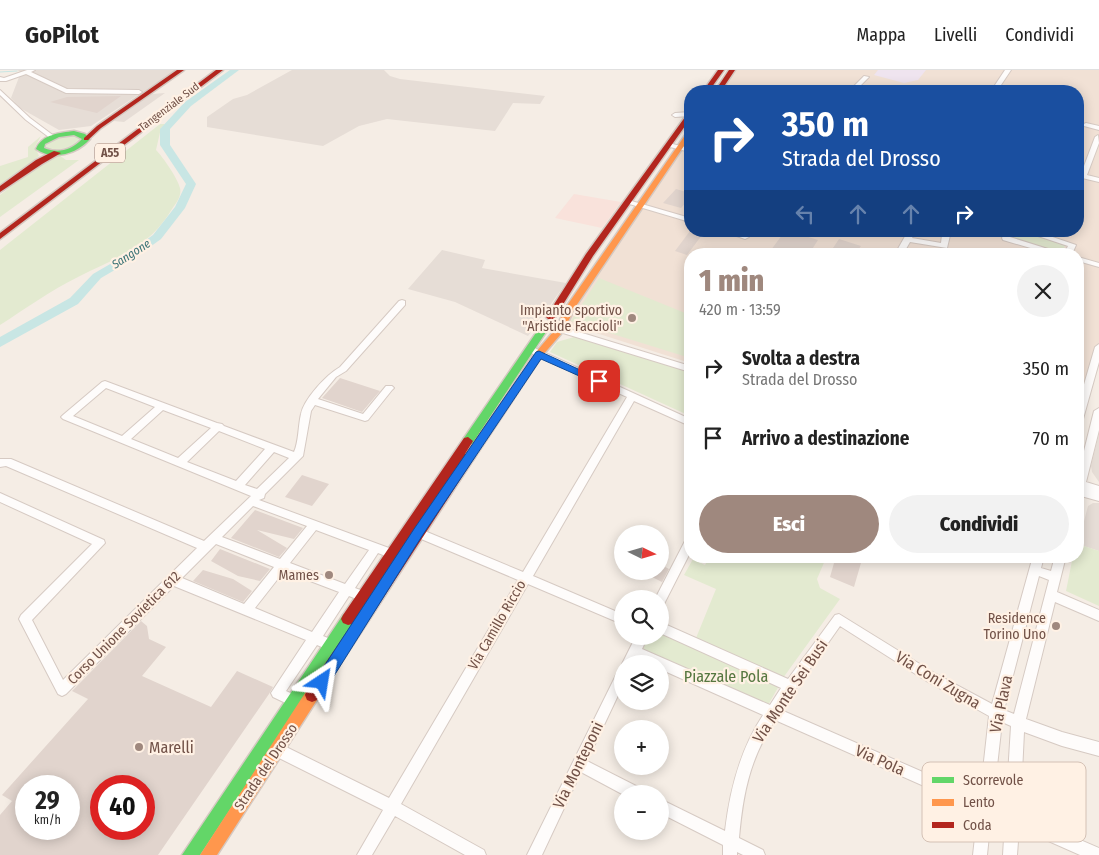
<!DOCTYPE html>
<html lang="it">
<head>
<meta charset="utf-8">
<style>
	body { margin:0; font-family:"Fira Sans Condensed",sans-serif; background:#f2f2f2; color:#222; height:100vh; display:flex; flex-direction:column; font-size:19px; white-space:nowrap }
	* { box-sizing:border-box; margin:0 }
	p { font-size:16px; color:#767676 }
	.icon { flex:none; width:28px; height:28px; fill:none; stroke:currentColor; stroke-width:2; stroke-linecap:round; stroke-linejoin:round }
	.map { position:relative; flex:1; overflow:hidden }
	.details { position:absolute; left:684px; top:178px; width:400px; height:315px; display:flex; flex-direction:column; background:#fff; border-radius:20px; box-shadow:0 2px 12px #0003 }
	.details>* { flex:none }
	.hud { position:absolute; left:684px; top:15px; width:400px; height:152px; border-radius:20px; box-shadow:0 2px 12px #0003; background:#1a4fa0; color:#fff; overflow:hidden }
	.needle { width:32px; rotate:95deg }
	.fabs { position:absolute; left:614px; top:455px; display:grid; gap:10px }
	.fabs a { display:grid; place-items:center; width:55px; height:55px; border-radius:50%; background:#fff; box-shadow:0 2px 12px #0003; font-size:25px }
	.speed { position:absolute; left:15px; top:705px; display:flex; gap:10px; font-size:25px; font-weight:700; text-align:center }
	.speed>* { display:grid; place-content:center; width:65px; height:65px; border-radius:50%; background:#fff; box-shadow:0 2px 12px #0003; line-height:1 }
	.speed small { font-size:12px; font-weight:400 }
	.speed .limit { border:8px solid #d22; background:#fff; color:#111 }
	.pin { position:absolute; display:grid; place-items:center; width:42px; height:42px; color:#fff; margin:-21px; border-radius:10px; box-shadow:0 2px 8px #0006 }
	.me { position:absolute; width:55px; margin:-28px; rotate:33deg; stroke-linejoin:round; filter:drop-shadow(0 0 4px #0008) }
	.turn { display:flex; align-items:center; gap:18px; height:105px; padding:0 15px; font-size:22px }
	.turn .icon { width:65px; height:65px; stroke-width:2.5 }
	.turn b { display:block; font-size:35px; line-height:42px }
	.lanes { display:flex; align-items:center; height:48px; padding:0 15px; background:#0003; justify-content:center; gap:25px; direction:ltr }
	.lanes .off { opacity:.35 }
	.round { display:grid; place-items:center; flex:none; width:52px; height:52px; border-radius:26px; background:#f2f2f2 }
	.headline { display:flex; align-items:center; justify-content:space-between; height:85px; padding:0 15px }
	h1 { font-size:30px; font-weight:800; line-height:38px; color:#9f887e }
	.primary-button { display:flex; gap:10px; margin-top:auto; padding:10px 15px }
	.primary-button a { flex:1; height:58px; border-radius:30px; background:#9f887e; color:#fff; font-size:20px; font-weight:800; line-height:58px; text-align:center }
	.primary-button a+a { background:#f2f2f2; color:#222 }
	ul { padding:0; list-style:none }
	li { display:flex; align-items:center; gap:15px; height:70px; padding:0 15px }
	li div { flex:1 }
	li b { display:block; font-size:19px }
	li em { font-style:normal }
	header { display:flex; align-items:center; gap:30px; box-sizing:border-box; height:70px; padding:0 25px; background:#fff; border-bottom:1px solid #e0e0e0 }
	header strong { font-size:24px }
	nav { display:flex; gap:28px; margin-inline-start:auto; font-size:18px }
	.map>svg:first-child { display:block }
</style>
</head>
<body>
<header>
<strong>GoPilot</strong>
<nav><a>Mappa</a><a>Livelli</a><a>Condividi</a></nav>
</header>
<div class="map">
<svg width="1099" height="785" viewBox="0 0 1099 785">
	<rect width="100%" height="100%" fill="#f5ede5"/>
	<path fill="#f1e1d5" d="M732,0H1099V277L1078,349V184H690V293L568,254L566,251L690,62V161H1078V21H718Z"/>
	<path fill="#f9e2db" d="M574,124L621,132L602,158L555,148Z"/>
	<path fill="#e6ddd6" d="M17,0H176L91,56L59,60L20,38L11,28L21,2Z
		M292,0H384L390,6L400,9L545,26L540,34L513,33L495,61L387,49L359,56L323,76L207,57V47L233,29L247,25Z
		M165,23L124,52L114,51L152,24Z
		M442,180L485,190L482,198L566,213L528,266L455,232L408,219Z
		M1099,363V412L1092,402L1091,396Z
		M1093,433H1099V481L1078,474L1088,436Z"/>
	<path fill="#efe4ef" d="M878,0H926L918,10L904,13L874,5Z"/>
	<path fill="#e3ead0" d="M160,54H165L161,58L156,80C163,87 178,109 180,118C182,126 176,133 172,139C148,179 117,187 78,207C51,220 25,239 0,255V180Z
		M71,64L82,68L79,74C67,79 57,83 44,78L48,70Z
		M41,66L35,77L39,86L0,116V96L28,87V77Z
		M59,85L66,90H79L0,147V125L43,92Z
		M1013,161H1022L1066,174L1062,182L1010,167Z
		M599,208L690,245V288L571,251Z
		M574,267L690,302V346L550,282L557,272Z
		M1078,474L1099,481V536L1066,521L1073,486H1078Z
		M710,486L826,488L817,509L820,518L840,529L783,608L696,568L716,519L684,505L693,489L705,495Z
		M660,561L780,614L767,637L641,583L649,566H660Z"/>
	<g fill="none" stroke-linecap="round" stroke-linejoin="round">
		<path stroke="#c8e6e4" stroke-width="1" d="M0,2L17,1"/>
		<path fill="#c8e6e4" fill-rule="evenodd" d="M230,0H239L191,36L170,59V75L196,114L185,138L161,169L132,190L101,208L78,234L0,277V267L70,228L93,204L124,186L153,165L175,137L186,114L160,75V59L185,32Z"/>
	</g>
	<path fill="#e1d4cd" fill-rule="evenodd" d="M121,26L97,43L50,32L67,27Z
		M676,119L690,123V128L681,138L663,133Z
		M690,161H705L687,185L675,181Z
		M785,161H789L818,170L809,184H768Z
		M839,169L861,176L855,184H829Z
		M340,308L380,321L362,342L322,328Z
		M302,405L329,414L312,436L285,427Z
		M255,440L303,458L294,469L257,460L287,478L279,487L231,468Z
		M220,479L270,499L260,511L238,506L211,491Z
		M836,486H863L854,517L830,507Z
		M660,494L669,499L662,512L640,501H660Z
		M203,500L233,509L252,521L243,532L193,511Z
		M141,551L147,556L149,569L166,577L142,606L211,637L237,601L273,617L269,624L158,785H0V745L12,731L2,725L88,629L72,621ZM26,716H69V759H26ZM101,716H144V759H101Z"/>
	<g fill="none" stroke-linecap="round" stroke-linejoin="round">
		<g stroke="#d6cac3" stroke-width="2">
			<path id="street" d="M27,0H35L31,2L67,19L139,20L142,22L139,24L66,23L26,4L6,11H0V7L4,8Z
				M1005,0H1011L997,21H991Z
				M864,6L869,7L855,21H849Z
				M709,16L726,20L727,21L707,19L706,18Z
				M0,20L30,48L54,66V68H50L26,50L0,25Z
				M690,42V46L675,47L672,45L675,43Z
				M1086,53L1099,56V60L1084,56V54Z
				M1098,65L1099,73L1087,105L1099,108V112L1078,107V103L1081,104L1095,67Z
				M668,73L690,78V82L666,76L665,75Z
				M628,130L690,148V152L626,133L625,132Z
				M723,161H734L749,167L745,169Z
				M908,161H916L912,168L941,173L942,165L931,161H951L947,178L910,172L903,184H895Z
				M1005,161H1013L1010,167L1064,184H1051L1003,170L1002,168Z
				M1023,161H1035L1076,175L1072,184H1064L1068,176Z
				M1078,187L1099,193V197L1078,191Z
				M402,230L405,231V235L346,301L336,307L318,329L363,344L386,316H392L394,318L392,320L368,350L365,351L315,335L311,341L303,386L265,424L264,428L259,430L397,481L399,484L397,487L393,489L378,483L355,518L368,523L370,527L368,531L364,532L349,526L323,566L335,571L337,575L335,579L331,581L317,575L286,621L299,627L300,631L299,635L294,637L273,627L271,623L306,570L174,516L66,624L62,626L58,624L19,549L21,545L92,474L0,432V423L104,470L105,473L32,550L63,610L197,478L6,396L0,397V389H11L204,471L251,426L63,349L61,347L63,345L102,312L105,311L217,353L222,354L224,356L294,382C299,371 298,356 301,344C304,329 326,305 340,297L399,231ZM106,318L155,337L122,366L73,346ZM163,340L211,358L178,388L131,369ZM219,361L265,379L236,411L187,392ZM274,382L289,388L257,419L245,415ZM253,436L307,456L280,489L222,467ZM316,460L369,480L345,514L290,493ZM216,474L274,497L244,534L182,508ZM284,501L339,522L312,562L255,538Z
				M566,258L690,296V302L563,263V259Z
				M1099,274V292L1083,349L1078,352V335L1095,277Z
				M530,276L690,349V356L634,331L533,506L622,544V554L528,514L401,734L484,780L486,785H465L395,746L372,785H357L383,740L269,683L267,678L269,673L274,671L389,728L518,510L407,463L406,460L407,457L411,456L415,457L523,502L627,327L527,281L526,279L527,277Z
				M1099,338V360L1086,412L1099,416V431L1081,426L1078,427V405L1094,341Z
				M690,468V483L664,534L660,535V529H655L686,469Z
				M1033,486H1044L1041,498L1051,501L1055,486H1066L1057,522L1099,540V551L1055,532L1026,649L1062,662L1099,672V686L1062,676L1024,662L1020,744L1099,778V785H1080L1019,758L1017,785H1003L1005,752L991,746L987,785H973L978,740L775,650C750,689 743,722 739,768L763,780L765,785H743L737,782V785H723V775L660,743V729L725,761C730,719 740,680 763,645L660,599V594H647L637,589L634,594H622V595V594L636,566H648L642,579L770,635L781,618L660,563V552L788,609L835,545L839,544L936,604L992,634ZM1039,506L1049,510L1014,644L1004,640ZM840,556L928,612L989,646L980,727L781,640ZM1002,652L1011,656L1006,738L993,732Z
				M622,599V617L587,691L642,719L644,724H622L581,702L542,785H527L618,601Z"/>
		</g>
		<g stroke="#d5c9c2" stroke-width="3">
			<path id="fast" d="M74,61L85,64L90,69C77,84 53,91 36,79C42,64 60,63 74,61ZM74,65L82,69C72,80 58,84 44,78L45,74L59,67Z
				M543,256L548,259L472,374H464L463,371L464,368L540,257Z
				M348,543L353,545L355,549L353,553L200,785H182L343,545Z"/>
		</g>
		<g stroke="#d5c9c2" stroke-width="3">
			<path id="slow" d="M690,60V67L574,239L568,252H562L560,250L566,237L688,61Z
				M556,261L561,264L542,286L473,390H465L463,387L465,384L536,282L553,262Z
				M312,618L317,620L319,625L317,630L217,785H200L307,620Z"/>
		</g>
		<g stroke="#d5c9c2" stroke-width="3">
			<path id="jam" d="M177,0H184L101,58L88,70H84V68L97,56Z
				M216,0H223L0,169V163Z
				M718,0H724L709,21H703Z
				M729,0H735L721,21H715Z
				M690,42V49L593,186L554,249H548L546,247L586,184L688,43Z
				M54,81L61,83L42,94L0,122V116L36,90Z
				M468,367L473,371L465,384H473L475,387L473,390L317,630L312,632L307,630L305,625L307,620L352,554L348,555L343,553L341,549L343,545L464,368Z"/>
		</g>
		<use href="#street" fill="#fefcfb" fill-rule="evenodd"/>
		<use href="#fast" fill="#63d668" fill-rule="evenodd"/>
		<use href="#slow" fill="#ff974d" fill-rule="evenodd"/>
		<use href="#jam" fill="#b3261e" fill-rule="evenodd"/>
	</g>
	<path fill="#1a73e8" stroke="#114b97" d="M539,281L604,311L603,313H595L541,289L422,466L327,617L322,619L317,617L315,612L317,607L414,459L536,282Z"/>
	<g fill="#9f887e" stroke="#fff1e4" stroke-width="2">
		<circle cx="632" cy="248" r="5"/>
		<circle cx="329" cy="505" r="5"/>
		<circle cx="1056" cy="556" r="5"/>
		<circle cx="139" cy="677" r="5"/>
	</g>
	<g text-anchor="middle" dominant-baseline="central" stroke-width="4.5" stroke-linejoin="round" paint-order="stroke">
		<g font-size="11" fill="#715147" stroke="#fff1e4">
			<text transform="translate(169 37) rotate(-37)">Tangenziale Sud</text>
		</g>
		<rect fill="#fff1e4" stroke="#9c8176" stroke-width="1" x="95" y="73.5" width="30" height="19" rx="4"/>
		<g font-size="12" font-weight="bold" fill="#715147">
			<text x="110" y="83">A55</text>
		</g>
		<g font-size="12" font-style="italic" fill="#3c7477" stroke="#fff1e4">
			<text transform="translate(131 184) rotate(-33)">Sangone</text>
		</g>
		<g font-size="14" fill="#715147" stroke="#fff1e4" text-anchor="end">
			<text x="622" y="240">Impianto sportivo<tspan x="622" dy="16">"Aristide Faccioli"</tspan></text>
			<text x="319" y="505">Mames</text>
			<text x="1046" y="548">Residence<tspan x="1046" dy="16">Torino Uno</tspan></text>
		</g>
		<g font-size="14" fill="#715147" stroke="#fff1e4">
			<text transform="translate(497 555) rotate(-60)">Via Camillo Riccio</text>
			<text transform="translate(124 558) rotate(-45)">Corso Unione Sovietica 612</text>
			<text transform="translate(266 697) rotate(-56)">Strada del Drosso</text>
		</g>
		<g font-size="16" fill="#567740" stroke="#fff1e4">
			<text x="726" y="606">Piazzale Pola</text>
		</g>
		<g font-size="16" fill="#715147" stroke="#fff1e4">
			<text transform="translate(938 610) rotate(31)">Via Coni Zugna</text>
			<text transform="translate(790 621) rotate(-56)">Via Monte Sei Busi</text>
			<text transform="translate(1001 634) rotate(-78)">Via Plava</text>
			<text transform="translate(880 690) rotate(24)">Via Pola</text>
			<text transform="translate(578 695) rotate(-64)">Via Monteponi</text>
		</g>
		<g font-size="16" fill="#715147" stroke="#fff1e4" text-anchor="start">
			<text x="149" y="677">Marelli</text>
		</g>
	</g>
	<rect x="922" y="692" width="164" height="80" rx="8" fill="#fff1e4" stroke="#d4c1b5" stroke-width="1"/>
	<rect x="932" y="707" width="22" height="6" fill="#63d668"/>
	<rect x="932" y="729" width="22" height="7" fill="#ff974d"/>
	<rect x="932" y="752" width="22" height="6" fill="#b3261e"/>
	<g font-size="14" fill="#715147">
		<text x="963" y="715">Scorrevole</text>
		<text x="963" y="737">Lento</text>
		<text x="963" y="760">Coda</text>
	</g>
</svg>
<div class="fabs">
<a><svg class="needle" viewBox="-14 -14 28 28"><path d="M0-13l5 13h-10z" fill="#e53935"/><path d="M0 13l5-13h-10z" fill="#767676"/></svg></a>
<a><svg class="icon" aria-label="search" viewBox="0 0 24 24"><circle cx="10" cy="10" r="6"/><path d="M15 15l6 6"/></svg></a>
<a><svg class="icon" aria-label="layers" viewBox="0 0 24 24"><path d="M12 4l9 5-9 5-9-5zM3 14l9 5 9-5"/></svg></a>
<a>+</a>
<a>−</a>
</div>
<div class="speed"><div>29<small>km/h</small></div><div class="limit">40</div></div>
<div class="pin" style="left:599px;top:311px;background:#d93025"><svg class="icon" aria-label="arrive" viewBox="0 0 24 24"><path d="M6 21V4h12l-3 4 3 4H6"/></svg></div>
<svg class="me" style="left:322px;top:612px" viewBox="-20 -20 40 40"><path d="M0-17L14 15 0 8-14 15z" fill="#1a73e8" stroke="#fff" stroke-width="4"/></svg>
<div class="hud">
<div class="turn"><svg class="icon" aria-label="right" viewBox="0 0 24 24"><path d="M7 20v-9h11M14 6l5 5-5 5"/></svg><div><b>350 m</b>Strada del Drosso</div></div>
<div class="lanes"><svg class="icon off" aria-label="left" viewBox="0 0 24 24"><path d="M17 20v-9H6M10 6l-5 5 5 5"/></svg><svg class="icon off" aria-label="ahead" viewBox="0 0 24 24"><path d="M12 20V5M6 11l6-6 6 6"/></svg><svg class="icon off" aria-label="ahead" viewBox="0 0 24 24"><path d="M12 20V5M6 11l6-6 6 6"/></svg><svg class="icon" aria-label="right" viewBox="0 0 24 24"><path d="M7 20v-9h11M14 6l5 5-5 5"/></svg></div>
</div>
<section class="details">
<div class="headline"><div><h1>1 min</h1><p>420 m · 13:59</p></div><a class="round"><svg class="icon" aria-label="close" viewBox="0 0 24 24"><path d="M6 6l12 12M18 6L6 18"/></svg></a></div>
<ul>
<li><svg class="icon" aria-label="right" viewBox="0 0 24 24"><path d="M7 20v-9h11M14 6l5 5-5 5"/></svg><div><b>Svolta a destra</b><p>Strada del Drosso</p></div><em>350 m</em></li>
<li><svg class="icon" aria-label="arrive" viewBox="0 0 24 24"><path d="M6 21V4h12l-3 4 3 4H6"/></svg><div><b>Arrivo a destinazione</b></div><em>70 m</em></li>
</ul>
<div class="primary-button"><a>Esci</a><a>Condividi</a></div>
</section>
</div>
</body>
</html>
